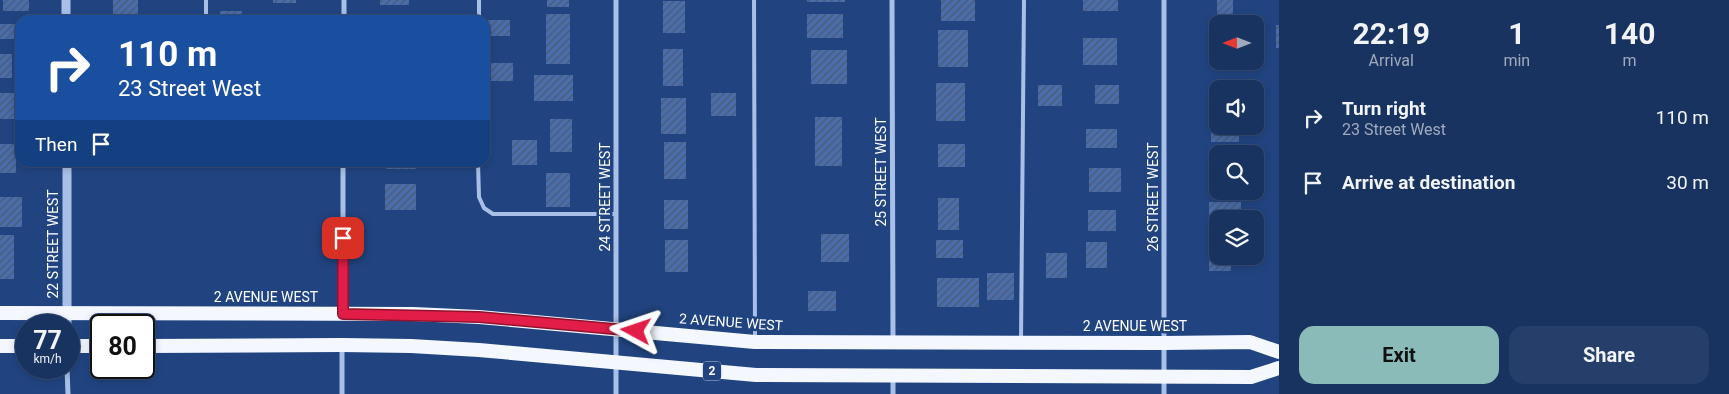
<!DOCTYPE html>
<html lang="en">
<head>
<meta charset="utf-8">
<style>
	body { margin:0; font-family:Roboto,sans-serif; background:#263f6a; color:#f1f3f6; height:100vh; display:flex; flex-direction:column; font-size:19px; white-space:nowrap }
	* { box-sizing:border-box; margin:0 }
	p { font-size:16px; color:#9faabd }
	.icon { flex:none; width:28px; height:28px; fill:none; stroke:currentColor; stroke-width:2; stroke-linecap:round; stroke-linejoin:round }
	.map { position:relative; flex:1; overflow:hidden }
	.details { display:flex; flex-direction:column; background:#193361; width:450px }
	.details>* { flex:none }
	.hud { position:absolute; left:15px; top:15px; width:475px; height:152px; border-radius:15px; box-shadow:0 2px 8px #0003,0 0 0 1px #374e76; background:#1a4fa0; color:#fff; overflow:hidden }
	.needle { width:32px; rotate:270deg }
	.fabs { position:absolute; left:1209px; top:15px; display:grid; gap:10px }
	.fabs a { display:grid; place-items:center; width:55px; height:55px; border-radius:10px; background:#193361; box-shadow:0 2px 8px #0003,0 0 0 1px #374e76; font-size:25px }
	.speed { position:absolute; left:15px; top:314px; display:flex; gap:10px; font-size:25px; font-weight:700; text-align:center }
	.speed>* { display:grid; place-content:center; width:65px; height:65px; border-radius:50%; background:#193361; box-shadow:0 2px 8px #0003,0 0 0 1px #374e76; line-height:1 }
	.speed small { font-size:12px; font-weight:400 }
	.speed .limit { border:2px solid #111; border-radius:8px; background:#fff; color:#111 }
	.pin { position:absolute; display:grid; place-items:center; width:42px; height:42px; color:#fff; margin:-21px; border-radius:10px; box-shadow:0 2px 8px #0006 }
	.me { position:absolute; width:55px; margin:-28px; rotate:275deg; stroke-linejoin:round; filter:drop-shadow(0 0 4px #0008) }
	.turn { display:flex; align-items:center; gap:18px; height:105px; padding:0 20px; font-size:22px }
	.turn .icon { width:65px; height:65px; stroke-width:2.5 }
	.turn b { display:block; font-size:35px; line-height:42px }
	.then { display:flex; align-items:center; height:48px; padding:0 20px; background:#0003; gap:10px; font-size:19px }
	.eta { display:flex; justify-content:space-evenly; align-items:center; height:85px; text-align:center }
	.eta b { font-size:30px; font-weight:700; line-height:35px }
	.cta { display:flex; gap:10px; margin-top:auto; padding:10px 20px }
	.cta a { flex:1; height:58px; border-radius:15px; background:#8bbbb9; color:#111; font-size:20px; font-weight:700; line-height:58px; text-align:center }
	.cta a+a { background:#263f6a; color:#f1f3f6 }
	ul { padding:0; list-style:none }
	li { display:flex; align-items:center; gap:15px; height:65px; padding:0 20px }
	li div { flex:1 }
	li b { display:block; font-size:19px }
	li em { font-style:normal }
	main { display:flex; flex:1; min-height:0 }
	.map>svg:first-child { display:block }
</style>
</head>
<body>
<main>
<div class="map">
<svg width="1279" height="394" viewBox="0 0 1279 394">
	<defs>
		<pattern id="building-hatch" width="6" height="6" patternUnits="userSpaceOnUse" patternTransform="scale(1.25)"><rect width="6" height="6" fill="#4a6dab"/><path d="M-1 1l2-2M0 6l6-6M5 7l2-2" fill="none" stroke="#4b5972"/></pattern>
	</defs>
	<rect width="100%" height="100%" fill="#214481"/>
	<path fill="url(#building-hatch)" d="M3,0H29V11H3Z
		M113,0H138V20H113Z
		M273,0H296V3H273Z
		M380,0H409V5H380Z
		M547,0H569V7H547Z
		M807,0H845V2H807Z
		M941,0H975V21H941Z
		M1083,0H1118V11H1083Z
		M1217,0H1233V21H1217Z
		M663,1H685V33H663Z
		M220,11H242V20H220Z
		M546,14H570V64H546Z
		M807,14H843V38H807Z
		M271,15H297V20H271Z
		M488,20H510V36H488Z
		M0,24H20V39H0Z
		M1276,25H1279V48H1276Z
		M938,30H968V67H938Z
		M1083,38H1117V65H1083Z
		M663,49H683V86H663Z
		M811,50H847V84H811Z
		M0,54H12V78H0Z
		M491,63H513V81H491Z
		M534,75H573V101H534Z
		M936,83H965V121H936Z
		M1038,85H1062V106H1038Z
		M1095,85H1119V104H1095Z
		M0,93H20V119H0Z
		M711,93H736V116H711Z
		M661,98H686V134H661Z
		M1211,115H1218V126H1239V142H1211Z
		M815,117H842V166H815Z
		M550,119H572V152H550Z
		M1086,129H1117V148H1086Z
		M512,140H537V165H512Z
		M664,142H686V179H664Z
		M0,144H16V173H0Z
		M938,144H965V167H938Z
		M386,162H416V169H386Z
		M1089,168H1121V192H1089Z
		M546,173H570V207H546Z
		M385,184H416V210H385Z
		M0,197H22V227H0Z
		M938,198H959V230H938Z
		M664,200H688V229H664Z
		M1209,202H1241V219H1218V228H1209Z
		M1088,210H1116V231H1088Z
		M821,234H849V262H821Z
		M0,235H14V279H0Z
		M665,240H688V272H665Z
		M936,240H963V258H936Z
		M1209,240H1218V256H1231V271H1209Z
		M1086,242H1107V268H1086Z
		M1046,253H1067V278H1046Z
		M987,273H1014V300H987Z
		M937,278H979V307H937Z
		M808,291H836V311H808Z"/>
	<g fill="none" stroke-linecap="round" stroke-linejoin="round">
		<path stroke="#a8c0e8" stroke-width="4" d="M206,0V20
			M754,0L755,340
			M479,20V0
			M478,162L479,197L484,208L493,214H616
			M1021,340L1024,0"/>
		<path stroke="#a8c0e8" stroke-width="5" d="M616,0V394
			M892,0L893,340
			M344,20V0
			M343,312V162
			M67,368L68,394
			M342,394V347
			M893,394V377
			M1164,394V0"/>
		<path stroke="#a8c0e8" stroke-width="9" d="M66,0V20
			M67,162V325"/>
		<path stroke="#f4f8fe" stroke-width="14" d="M0,313L413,314L479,317L755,342L1164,343L1250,342L1279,352
			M0,346H26
			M69,346H101
			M144,346L342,345L411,346L479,350L756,375L1251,377L1279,368"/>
	</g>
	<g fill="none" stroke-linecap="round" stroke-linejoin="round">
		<g stroke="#92132f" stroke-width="12">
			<path id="route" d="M343,238V314L479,317L636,331"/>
		</g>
		<use href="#route" stroke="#e11d48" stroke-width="9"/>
	</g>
	<g text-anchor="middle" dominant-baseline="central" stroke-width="5" stroke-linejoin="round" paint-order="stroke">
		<rect fill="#214481" stroke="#bcc7d9" stroke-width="1" x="703" y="361.5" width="18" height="19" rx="4"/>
		<g font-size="12" font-weight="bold" fill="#fff">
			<text x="712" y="371">2</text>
		</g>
		<g font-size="14" fill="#fff" stroke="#214481">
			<text transform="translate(881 172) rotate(-90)">25 STREET WEST</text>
			<text transform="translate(605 197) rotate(-90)">24 STREET WEST</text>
			<text transform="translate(1153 197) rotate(-90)">26 STREET WEST</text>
			<text transform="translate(53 244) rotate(-90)">22 STREET WEST</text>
			<text x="266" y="297">2 AVENUE WEST</text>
			<text transform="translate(731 322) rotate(4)">2 AVENUE WEST</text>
			<text x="1135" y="326">2 AVENUE WEST</text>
		</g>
	</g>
</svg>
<div class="fabs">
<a><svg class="needle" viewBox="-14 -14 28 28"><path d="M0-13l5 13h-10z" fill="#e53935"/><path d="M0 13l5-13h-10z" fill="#9faabd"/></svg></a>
<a><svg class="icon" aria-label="sound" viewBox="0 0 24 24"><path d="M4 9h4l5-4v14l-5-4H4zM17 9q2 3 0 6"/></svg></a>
<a><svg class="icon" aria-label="search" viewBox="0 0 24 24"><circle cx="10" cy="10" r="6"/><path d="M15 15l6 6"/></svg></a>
<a><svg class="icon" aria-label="layers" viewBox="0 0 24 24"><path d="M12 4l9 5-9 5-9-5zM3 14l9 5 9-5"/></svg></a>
</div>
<div class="speed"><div>77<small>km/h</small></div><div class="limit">80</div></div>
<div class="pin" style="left:343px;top:238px;background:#d93025"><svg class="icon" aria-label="arrive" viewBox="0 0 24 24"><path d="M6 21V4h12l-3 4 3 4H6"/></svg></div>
<svg class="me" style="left:636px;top:331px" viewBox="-20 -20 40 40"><path d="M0-17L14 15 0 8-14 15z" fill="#e11d48" stroke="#fff" stroke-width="4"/></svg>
<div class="hud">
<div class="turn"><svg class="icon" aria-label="right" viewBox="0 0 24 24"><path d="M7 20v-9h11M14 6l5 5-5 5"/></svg><div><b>110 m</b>23 Street West</div></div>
<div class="then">Then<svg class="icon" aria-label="arrive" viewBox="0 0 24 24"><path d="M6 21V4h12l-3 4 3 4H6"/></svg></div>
</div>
</div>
<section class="details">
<div class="eta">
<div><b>22:19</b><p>Arrival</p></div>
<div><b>1</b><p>min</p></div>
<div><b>140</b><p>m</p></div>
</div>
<ul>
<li><svg class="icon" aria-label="right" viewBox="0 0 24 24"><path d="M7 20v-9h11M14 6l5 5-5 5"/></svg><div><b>Turn right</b><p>23 Street West</p></div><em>110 m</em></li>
<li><svg class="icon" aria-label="arrive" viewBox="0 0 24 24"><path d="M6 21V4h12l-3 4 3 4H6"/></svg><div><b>Arrive at destination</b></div><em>30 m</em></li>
</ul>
<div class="cta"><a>Exit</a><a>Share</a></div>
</section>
</main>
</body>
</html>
